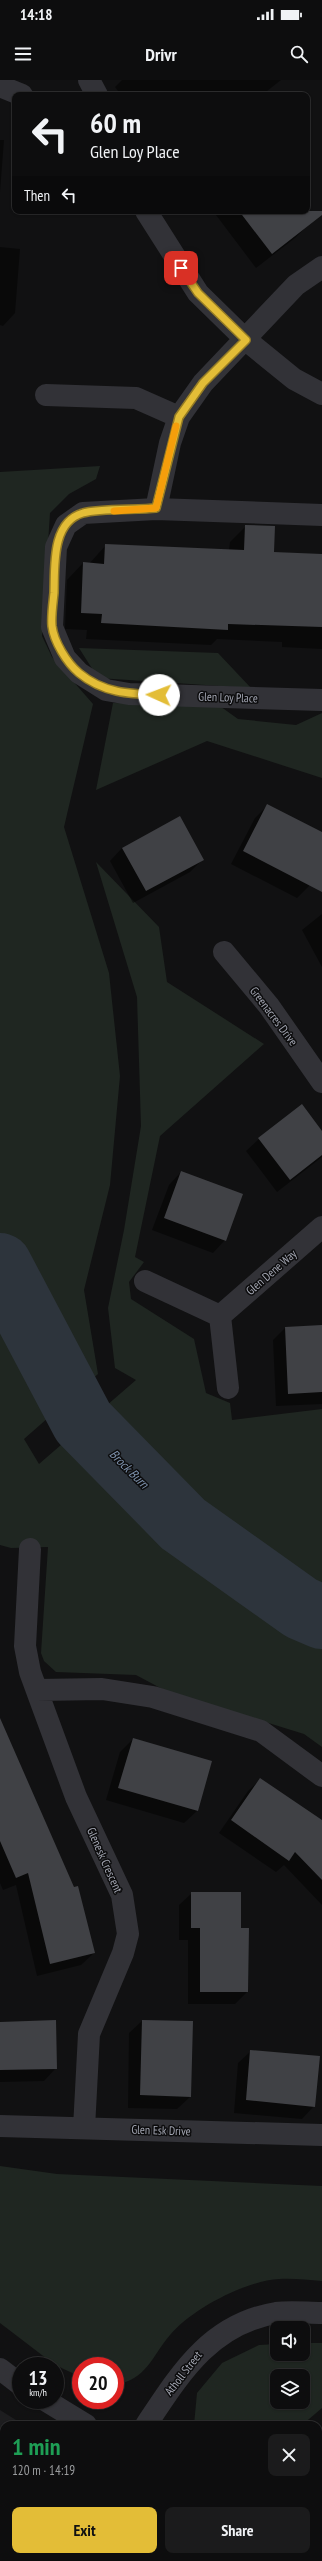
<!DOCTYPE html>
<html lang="en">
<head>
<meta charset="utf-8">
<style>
	body { margin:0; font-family:"PT Sans Narrow",sans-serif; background:#1b1b1c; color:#f1f3f6; height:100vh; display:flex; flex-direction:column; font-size:15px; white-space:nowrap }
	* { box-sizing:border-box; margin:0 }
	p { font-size:13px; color:#9a9c9e }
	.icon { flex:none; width:22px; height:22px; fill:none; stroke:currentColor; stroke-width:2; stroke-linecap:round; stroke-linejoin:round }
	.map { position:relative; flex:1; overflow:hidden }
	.side { position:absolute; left:0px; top:2341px; width:322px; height:140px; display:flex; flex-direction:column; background:#0d0d0e; border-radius:12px 12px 0 0; box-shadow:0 1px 3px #0004,0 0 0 1px #2d2d2e }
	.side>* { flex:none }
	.guide { position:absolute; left:12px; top:12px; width:298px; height:122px; border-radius:8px; box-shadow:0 1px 3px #0004,0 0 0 1px #2d2d2e; background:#0d0d0e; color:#f1f3f6; overflow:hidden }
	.buttons { position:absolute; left:270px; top:2241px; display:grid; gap:8px }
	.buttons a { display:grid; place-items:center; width:40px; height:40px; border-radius:8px; background:#0d0d0e; box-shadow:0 1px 3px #0004,0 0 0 1px #2d2d2e; font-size:20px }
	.speed { position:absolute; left:12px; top:2277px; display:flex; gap:8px; font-size:20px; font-weight:700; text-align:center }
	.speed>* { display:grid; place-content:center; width:52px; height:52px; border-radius:50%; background:#0d0d0e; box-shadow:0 1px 3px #0004,0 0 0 1px #2d2d2e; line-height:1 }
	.speed small { font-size:10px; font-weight:400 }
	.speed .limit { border:6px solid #d22; background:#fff; color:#111 }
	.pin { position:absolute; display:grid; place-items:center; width:34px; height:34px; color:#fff; margin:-17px; border-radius:8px; box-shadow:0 2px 6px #0006 }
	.me { position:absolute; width:44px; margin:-22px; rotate:272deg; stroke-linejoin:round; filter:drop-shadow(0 0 3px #0008) }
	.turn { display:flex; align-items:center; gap:14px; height:84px; padding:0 12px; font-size:18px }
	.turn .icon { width:52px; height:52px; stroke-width:2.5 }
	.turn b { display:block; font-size:28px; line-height:34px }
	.then { display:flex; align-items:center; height:38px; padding:0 12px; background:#0003; gap:8px; font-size:15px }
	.round { display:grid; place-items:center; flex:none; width:42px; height:42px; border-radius:8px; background:#1b1b1c }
	.overview { display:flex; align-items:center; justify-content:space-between; height:68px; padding:0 12px }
	h1 { font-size:24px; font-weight:800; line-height:30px; color:#1e9e55 }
	.button { display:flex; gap:8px; margin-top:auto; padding:8px 12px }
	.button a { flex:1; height:46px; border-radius:8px; background:#e3bd37; color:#111; font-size:16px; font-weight:800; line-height:46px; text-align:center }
	.button a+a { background:#1b1b1c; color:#f1f3f6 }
	.status { display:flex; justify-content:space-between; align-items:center; height:28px; padding:0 20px; background:#0d0d0e; direction:ltr }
	.status svg { height:11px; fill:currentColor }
	header { display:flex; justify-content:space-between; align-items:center; height:52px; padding:0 12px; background:#0d0d0e; font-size:18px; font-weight:800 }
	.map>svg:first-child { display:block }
</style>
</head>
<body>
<div class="status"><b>14:18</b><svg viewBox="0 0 49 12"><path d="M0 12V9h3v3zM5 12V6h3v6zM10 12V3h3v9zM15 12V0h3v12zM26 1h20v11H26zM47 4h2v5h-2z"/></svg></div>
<header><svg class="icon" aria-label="menu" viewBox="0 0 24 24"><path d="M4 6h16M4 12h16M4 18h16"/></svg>Drivr<svg class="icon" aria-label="search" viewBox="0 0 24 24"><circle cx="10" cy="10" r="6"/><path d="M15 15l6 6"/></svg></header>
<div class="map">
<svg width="322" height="2481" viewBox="0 0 322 2481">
	<rect width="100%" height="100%" fill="#111112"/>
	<path fill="#1d1d1f" d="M0,2330L24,2345H4V2477H256L266,2481H0Z"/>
	<path fill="#1f2621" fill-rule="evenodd" d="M100,386L96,399L69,414L50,433L42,556L52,577L93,624L64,747L109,893L120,996L110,1105L84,1210L98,1294L24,1359L39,1384L136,1300L115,1288L108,1228L124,1150L141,1046L137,917L96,782L159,847L167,902L264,964L160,1056L135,1177L144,1182L129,1202L131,1219L194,1259L206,1313L230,1323L232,1340L322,1329V1667L304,1654L168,1612L136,1595L56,1592L44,1581L41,1573L48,1467L11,1468L0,1465V392Z
		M79,568L218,573L251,608L98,598Z
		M113,623L217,624L238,639L296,645L322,633V698L207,661L96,710Z
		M0,2086L57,2094L322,2106V2201C308,2200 293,2198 279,2199C245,2201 192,2229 170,2255C152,2276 146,2301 115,2304V2286H81V2297L55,2285L0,2243Z
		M303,2263H322V2328L302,2345H194L197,2313L222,2283L259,2265L277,2264V2274H303ZM277,2296H303V2322H277Z
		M318,2399L322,2401V2422L318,2421Z"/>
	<path fill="#0007" d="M122,0H281L262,15H121L115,7Z
		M0,60H4L0,112Z
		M213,131H301L310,143L295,158L256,188Z
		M0,167L20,169L15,233L3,246L0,245Z
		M246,446L273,472L322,475V569L282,567V562L217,559L211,565L86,559L87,550L65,549L67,500L83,483L89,484L106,465L229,470L230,462Z
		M268,725L322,753V781L310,805L297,818L231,784L255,738Z
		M122,768L202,780L190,792L133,823L110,781Z
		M322,834V887L302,850Z
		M322,1052V1077L277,1112L246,1071L259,1059Z
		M181,1092L225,1160L213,1173L152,1150L169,1105Z
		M322,1246V1324L276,1326L273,1260L285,1248Z
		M0,1640L94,1873L81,1885L37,1896L16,1805L3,1810L0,1803Z
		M133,1659L211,1682L197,1731L184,1743L106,1720L120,1672Z
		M261,1699L322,1741V1825L284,1785L276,1792L219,1753L248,1711Z
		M192,1813L240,1849L247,1912L235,1924H188V1860H179V1825Z
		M142,1941L190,2017L177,2029L128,2028L129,1953Z
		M0,1943L56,1988L44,2001L0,2002Z
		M251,1971L314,2026L302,2039L234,2033L238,1983Z"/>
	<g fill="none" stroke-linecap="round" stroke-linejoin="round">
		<path stroke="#2d343c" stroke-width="64" d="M0,1185L83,1342L183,1444L301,1528L322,1537"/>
	</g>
	<path fill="#404145" d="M239,131H322V135L272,174Z
		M245,445L275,446L274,472L322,474V547L228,544V550L101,543L102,534L81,533L83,482L104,484L105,464L244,470Z
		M267,724L322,752V812L243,771Z
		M180,736L204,780L146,811L122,768Z
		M302,1024L322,1051V1075L290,1100L258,1058Z
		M181,1091L243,1114L226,1161L164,1138Z
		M322,1245V1312L288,1314L285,1247Z
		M0,1638L74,1807L78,1806L95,1873L50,1884L28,1793L16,1798L0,1761Z
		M133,1658L212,1681L198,1731L118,1708Z
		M260,1698L322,1740V1800L295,1772L289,1781L231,1740Z
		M191,1812H241V1848H249L248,1912H200V1848H191Z
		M56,1940L57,1989L0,1990V1942Z
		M142,1940L193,1941L191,2017L140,2015Z
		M250,1970L320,1976L315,2027L246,2020Z"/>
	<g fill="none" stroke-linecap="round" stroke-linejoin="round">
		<path stroke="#323237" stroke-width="22" d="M89,0L97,15
			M0,6L22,15
			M146,131L198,213L246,260L294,299L322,314
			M322,187L296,205L203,303L179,337L170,363L156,429L83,433L66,445L56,467L52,547L65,578L79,593L106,610L129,614L322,620
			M46,315L136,318L179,337
			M156,429L322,435
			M224,872L269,926L322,1002
			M145,1201L220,1236L228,1308
			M220,1236L322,1147
			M30,1469L25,1566L30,1592L76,1717L122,1815L128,1854L123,1873L89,1954L84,2048
			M37,1610L102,1609L153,1617L261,1651L322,1696
			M0,2046L322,2055
			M0,2289L21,2305
			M45,2320L86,2345
			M146,2345C180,2294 210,2244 276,2233C291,2231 307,2233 322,2233
			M318,2459L322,2460
			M15,2481L18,2477"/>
	</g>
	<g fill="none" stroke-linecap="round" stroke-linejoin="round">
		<g stroke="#947b24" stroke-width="10">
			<path id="route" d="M159,615C129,614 103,613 79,593C67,583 54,562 52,546C51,536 53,523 54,513C55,487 51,442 83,433C98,428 138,430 156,428L179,337L203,303L246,260L198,213L181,188"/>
		</g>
		<use href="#route" stroke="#e3bd37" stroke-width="7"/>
		<path stroke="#f59e0b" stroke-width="7" d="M114,431L156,428L176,346"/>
	</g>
	<g text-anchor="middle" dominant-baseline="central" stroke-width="3" stroke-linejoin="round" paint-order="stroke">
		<g font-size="12" fill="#a3a6b2" stroke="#0c0c0d">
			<text transform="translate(228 617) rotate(2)">Glen Loy Place</text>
			<text transform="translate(274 936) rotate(53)">Greenacres Drive</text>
			<text transform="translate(271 1192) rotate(-41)">Glen Dene Way</text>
			<text transform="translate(105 1780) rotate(66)">Glenesk Crescent</text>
			<text transform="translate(161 2050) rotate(2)">Glen Esk Drive</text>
			<text transform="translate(183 2293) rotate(-52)">Atholl Street</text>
		</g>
		<g font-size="13" font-style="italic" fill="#7c90ab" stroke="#0c0c0d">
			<text transform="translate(129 1389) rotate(45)">Brock Burn</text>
		</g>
	</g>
</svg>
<div class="buttons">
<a><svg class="icon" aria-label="sound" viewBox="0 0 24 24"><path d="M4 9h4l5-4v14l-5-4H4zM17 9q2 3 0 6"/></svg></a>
<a><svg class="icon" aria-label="layers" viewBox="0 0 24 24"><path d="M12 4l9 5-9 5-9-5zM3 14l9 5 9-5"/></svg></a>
</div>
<div class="speed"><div>13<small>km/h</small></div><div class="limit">20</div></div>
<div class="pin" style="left:181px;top:188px;background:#d93025"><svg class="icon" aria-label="arrive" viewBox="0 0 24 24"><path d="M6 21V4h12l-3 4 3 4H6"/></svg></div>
<svg class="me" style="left:159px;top:615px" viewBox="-20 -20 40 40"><circle r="19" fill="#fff"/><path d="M0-13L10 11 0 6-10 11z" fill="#e3bd37"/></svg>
<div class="guide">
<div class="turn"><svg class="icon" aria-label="left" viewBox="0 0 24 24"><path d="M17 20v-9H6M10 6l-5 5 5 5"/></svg><div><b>60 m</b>Glen Loy Place</div></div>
<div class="then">Then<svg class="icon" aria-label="left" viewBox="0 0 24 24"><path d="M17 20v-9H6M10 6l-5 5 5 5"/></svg></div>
</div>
<section class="side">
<div class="overview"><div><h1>1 min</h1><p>120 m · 14:19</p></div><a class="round"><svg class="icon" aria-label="close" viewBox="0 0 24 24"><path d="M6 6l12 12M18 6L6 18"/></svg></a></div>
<div class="button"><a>Exit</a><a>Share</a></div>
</section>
</div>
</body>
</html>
